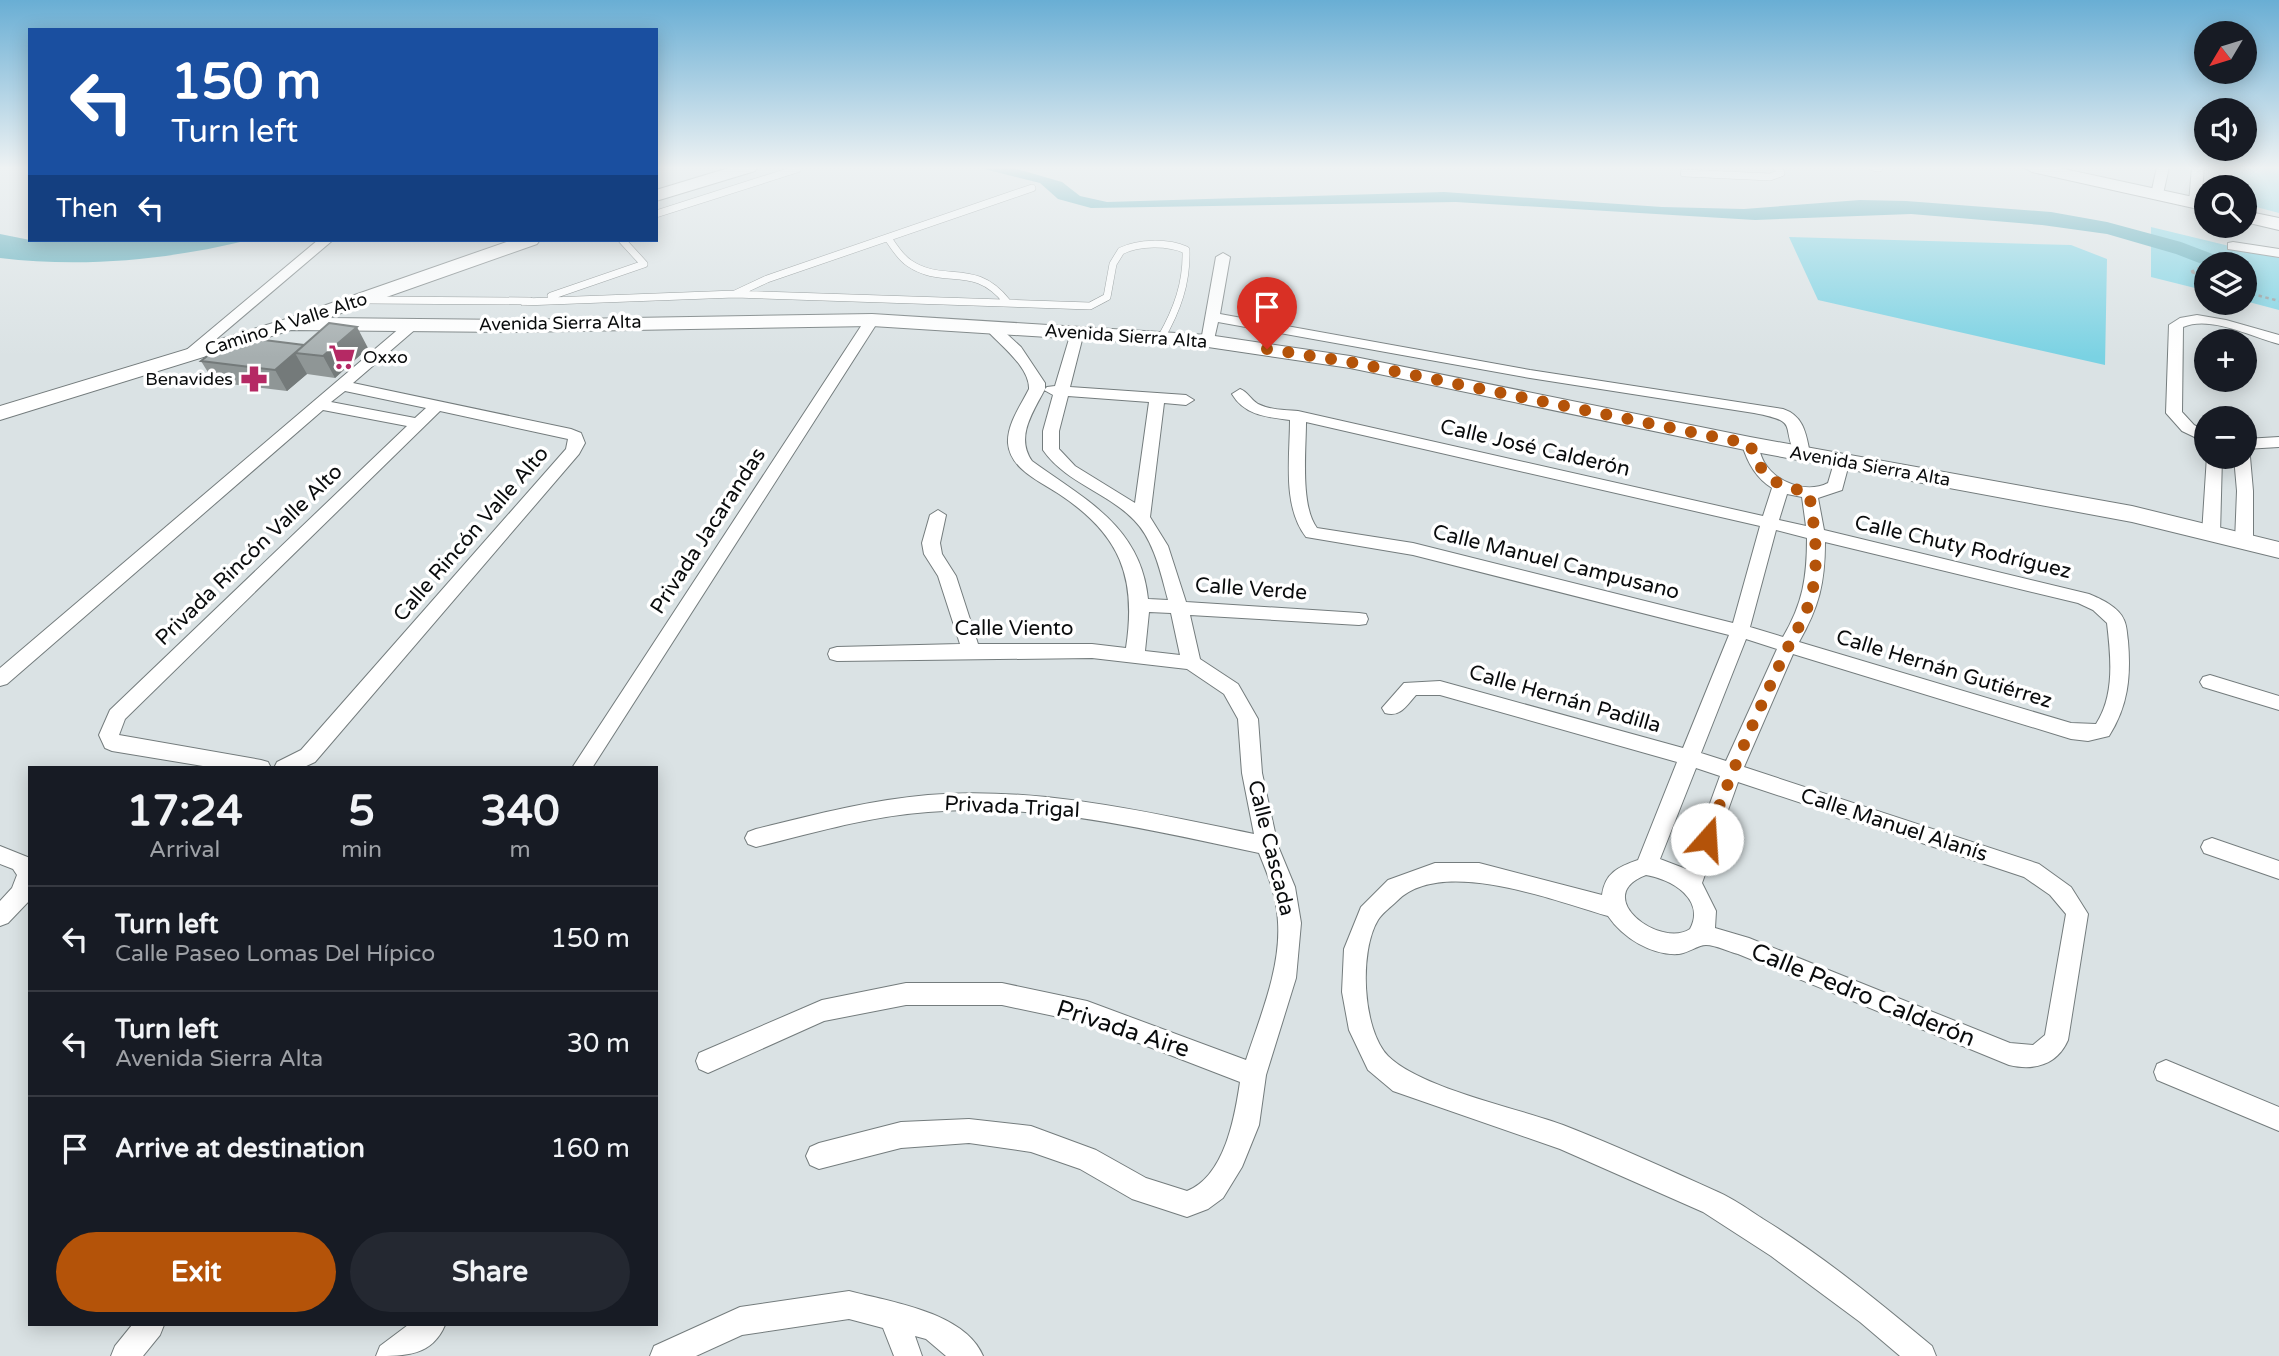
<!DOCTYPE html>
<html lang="en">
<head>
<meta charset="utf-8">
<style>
	body { margin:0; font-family:"Varela Round",sans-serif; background:#242831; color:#f1f3f6; height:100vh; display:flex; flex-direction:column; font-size:26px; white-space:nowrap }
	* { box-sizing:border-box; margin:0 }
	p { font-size:23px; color:#9ea1a6 }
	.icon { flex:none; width:38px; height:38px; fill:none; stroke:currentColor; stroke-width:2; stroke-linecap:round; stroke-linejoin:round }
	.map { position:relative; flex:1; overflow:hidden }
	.panel { position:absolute; left:28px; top:766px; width:630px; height:560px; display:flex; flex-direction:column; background:#171b24; border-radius:0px; box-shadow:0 4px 18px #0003 }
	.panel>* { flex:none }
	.guide { position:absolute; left:28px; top:28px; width:630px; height:214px; border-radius:0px; box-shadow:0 4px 18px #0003; background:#1a4fa0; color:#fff; overflow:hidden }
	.needle { width:46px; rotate:232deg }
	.controls { position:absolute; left:2194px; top:21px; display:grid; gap:14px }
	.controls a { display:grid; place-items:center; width:63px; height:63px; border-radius:50%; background:#171b24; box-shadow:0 4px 18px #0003; font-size:35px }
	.pin { position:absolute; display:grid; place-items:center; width:60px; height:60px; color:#fff; margin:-72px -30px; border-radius:50% 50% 50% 0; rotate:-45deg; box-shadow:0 0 7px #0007 }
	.pin .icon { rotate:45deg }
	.me { position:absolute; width:77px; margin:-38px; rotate:19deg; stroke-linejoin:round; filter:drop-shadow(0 0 5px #0008) }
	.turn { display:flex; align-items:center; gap:24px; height:147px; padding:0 28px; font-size:32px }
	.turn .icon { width:91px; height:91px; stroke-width:2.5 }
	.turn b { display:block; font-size:49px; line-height:60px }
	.then { display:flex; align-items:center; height:66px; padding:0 28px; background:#0003; gap:14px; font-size:26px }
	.eta { display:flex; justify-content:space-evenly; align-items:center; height:119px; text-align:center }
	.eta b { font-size:42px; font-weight:800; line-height:49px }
	.cta { display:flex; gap:14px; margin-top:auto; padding:14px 28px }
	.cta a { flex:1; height:80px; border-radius:42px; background:#b45309; color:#fff; font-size:28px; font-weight:800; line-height:80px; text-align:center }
	.cta a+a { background:#242831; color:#f1f3f6 }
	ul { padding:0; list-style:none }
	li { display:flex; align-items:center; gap:21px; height:105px; padding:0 28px; border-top:2px solid #363941 }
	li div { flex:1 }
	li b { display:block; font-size:26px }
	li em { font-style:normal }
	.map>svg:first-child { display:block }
</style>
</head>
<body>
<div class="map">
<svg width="2279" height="1356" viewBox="0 0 2279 1356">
	<rect width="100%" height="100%" fill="#dae2e4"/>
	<path fill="#7ad2e3" d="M2235,167H2279V213L2245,204V187H2230Z
		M2151,227L2279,258V310L2245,301V264H2207V291L2151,277Z
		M1789,237L2071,245L2107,259L2105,365L1818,300Z"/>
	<path fill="#4ba5b5" d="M976,167H1010L1062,182L1080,196L1107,202L1444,192L1662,207L1744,209L1860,200L1906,201L2051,212L2107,222L2181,242L2239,264L2207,266L2176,254L2107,234L2042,225L1911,214L1755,220L1456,202L1091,208L1058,199L1040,183Z
		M0,234L30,240H249C167,260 84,268 0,258Z"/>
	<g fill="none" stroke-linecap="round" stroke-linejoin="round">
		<g stroke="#747c7d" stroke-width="8">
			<path id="lane" d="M1873,167L1879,168
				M1684,173L1770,177L1781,173L1777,167
				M656,214L797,169
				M888,238C894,247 900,257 909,263C944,287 974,260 1007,302
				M735,294L1090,306L1107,297L1113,264L1121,251C1139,242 1168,242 1186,250C1187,283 1177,310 1161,338
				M551,296L644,264L622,240
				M366,300L530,301
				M524,302L735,294L767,279L1032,188"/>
		</g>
		<g stroke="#747c7d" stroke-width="2">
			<path id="street" d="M2157,167H2169L2163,194L2157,198L2151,194Z
				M2192,167H2204L2201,203L2195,207L2189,203Z
				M318,240H333L194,358H184L182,355L184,352Z
				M2233,242L2279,249V257L2228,249V243Z
				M1223,253L1230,257L1220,314L1530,370L1783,409C1804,416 1806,434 1810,453L1808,456H1796C1780,425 1801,422 1754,413L1530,378L1218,322L1213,344H1203L1201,341L1216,257Z
				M2197,315L2226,320L2279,335V344C2251,337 2211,315 2183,327L2182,412L2194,425L2207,432V443L2182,431L2166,413L2169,325L2180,318Z
				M872,316L879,320L592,768H572L865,320Z
				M413,320L418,321V327L353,383L571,429L581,433L585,443L579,454L315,762L302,768H274L277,762L301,750L566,449L568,439L440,411L125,719L119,735L261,760L268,762L271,768H215L112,751L105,748L99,735L110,710L407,426L323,410L7,684L0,686V668L408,321ZM345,391L426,408L415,418L331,402Z
				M991,323L996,324L1021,347L1045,383V389C1033,412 1015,437 1032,461C1084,499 1141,526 1148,599L1168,600C1161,574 1154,540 1134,520C1107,492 1066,483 1043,450V431L1053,395L1044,390L1047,387L1055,386L1072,329L1077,328L1084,332L1070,387L1186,395L1194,400L1186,405L1164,403L1150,517L1168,546L1186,602L1359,613L1366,614L1368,619L1366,624L1359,625L1190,615L1200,659L1238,684L1258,719L1262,773L1278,846L1295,887L1301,923L1296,978L1266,1075L1259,1125L1242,1167L1223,1198L1208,1209L1187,1217L1132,1199L1080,1169L1031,1152L969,1143L901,1148L819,1169L810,1165L806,1156L810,1147L819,1143L901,1122L969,1119L1031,1126L1096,1150L1146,1178L1187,1191C1225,1176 1235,1116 1240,1082L1087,1023L1002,1005H906L824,1021L708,1073L699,1069L696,1061L699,1053L822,1000L906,983H1002L1087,1001L1246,1060C1260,1017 1281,968 1278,922C1277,897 1268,875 1259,853C1150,830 1040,802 928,812C870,816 813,833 756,847L748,844L745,838L748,832L756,829C813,815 870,800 928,795C1038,786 1147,812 1254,834L1242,773L1238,719L1224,694L1187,669L1092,658L837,661L830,659L828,654L830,649L837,647L960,644L938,576L924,554L922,543L930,515L938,510L946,515L940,543L942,554L956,576L978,644H1092L1126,648C1137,577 1120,534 1059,494C1039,481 1010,469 1008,443C1007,424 1021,405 1029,389C1030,366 997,343 984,327ZM1068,396L1149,402L1135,503L1075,466L1059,449V431ZM1149,612L1171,613L1180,655L1145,651Z
				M1240,389C1248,392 1250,399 1258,404C1270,410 1285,410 1298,411L1763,516L1772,488C1756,478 1747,462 1742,444L1744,441H1756C1759,447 1760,455 1764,462C1776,483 1807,494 1828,483L1836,456H1848L1850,460L1842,490L1818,498L1824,530L2089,594C2101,599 2119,607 2124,620C2127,626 2127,635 2128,641C2131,677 2128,706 2109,736L2088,741L2071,739L1793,654L1744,767L2039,864L2071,887L2088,914L2068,1040C2057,1065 2034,1071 2009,1065L1738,954C1729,952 1716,945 1706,945C1698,945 1688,953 1679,954C1652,956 1623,938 1608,916C1555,901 1441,856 1397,901C1391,907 1382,913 1378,920C1359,951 1362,1029 1388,1056C1420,1088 1517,1108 1563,1125C1615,1145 1667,1169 1718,1192C1734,1199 1749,1210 1763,1219C1823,1256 1878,1301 1932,1346L1936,1356H1900L1860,1322L1771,1256L1703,1212L1560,1149L1393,1091L1368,1070L1349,1030L1342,992L1344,949L1361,907L1388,880L1435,863H1479L1602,895C1605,873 1618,867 1638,860L1677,762L1440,695H1416C1407,705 1400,718 1385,713L1382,708L1404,683L1440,681L1683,748L1729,635L1413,555L1306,537C1282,506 1290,457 1290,420C1268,417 1245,416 1232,394ZM1306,422L1760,526L1733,623L1413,543L1317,528C1300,506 1306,450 1306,422ZM1787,494L1802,497L1806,526L1779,520ZM1776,530L1807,538C1807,577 1803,603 1783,637L1750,627ZM1825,542L2078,603L2093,610L2107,623C2111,657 2115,695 2096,724L2071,723L1799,642C1819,607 1825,583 1825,542ZM1746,639L1777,649L1726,761L1701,753ZM1696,768L1720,776L1686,869L1660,859ZM1738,782L2024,877L2050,895L2066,914L2045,1035L2033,1045L2010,1043L1749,938L1715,928L1716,911L1702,883ZM1646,875C1671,879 1706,899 1690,929C1660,949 1590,896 1646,875Z
				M2279,437V447L2245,449V439Z
				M2245,453L2250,457L2253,491V542L2244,548L2235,542L2237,491L2234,457H2245Z
				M2207,456L2222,457L2220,534L2211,540L2202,534Z
				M2210,675L2279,696V710L2203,687L2200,682L2203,677Z
				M2212,838L2279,861V879L2204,853L2201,847L2204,841Z
				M0,846L30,858V900L8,923L0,926V901L12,888L17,875L13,869L0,864Z
				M2166,1060L2279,1107V1131L2157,1080L2154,1072L2157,1064Z
				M849,1291C890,1302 965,1312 983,1356H946L926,1339L915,1336L922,1356H894L883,1328L849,1319L742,1335L696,1356H650L654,1346L740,1307Z
				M132,1325H164L160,1335L143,1356H111L115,1346Z
				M408,1325H445C432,1356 405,1356 376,1356L380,1346Z"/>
		</g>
		<g stroke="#747c7d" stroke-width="2">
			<path id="secondary" d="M732,167H758L755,171L656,201V190Z
				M2023,167H2055L2207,200V211L2032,172Z
				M2245,211L2279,218V230L2245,222Z
				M512,240H540L537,244L327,318L513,320L872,314L1208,335L1350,356L1750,437L2132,506L2279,542V558L2132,522L1750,451L1350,368L1208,347L872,326L513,332L291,330L0,420V406L283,320Z"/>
		</g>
		<path stroke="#949a9c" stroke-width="2.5" stroke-dasharray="3.5 3.5" stroke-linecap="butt" d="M2191,272L2222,257
			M2192,272L2207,279
			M2245,292L2279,301"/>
		<use href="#lane" stroke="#fff" stroke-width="7"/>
		<use href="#street" fill="#fff" fill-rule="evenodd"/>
		<use href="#secondary" fill="#fff" fill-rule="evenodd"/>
	</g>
	<path fill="#8f9696" d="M304,345L368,348L335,378L307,374L287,391L214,382L201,361Z"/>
	<path fill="#747a7a" d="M357,327L368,348L335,378L323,356Z
		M295,353L307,374L287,391L275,370Z"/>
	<path fill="#a6aeaf" stroke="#747a7a" stroke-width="2" d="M329,323L357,327L323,356L295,353Z
		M232,336L304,345L275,370L201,361Z"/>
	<linearGradient id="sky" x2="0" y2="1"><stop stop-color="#69aed4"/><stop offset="0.47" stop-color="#eef2f3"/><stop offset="1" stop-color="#eef2f3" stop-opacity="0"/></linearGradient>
	<rect width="2279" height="357" fill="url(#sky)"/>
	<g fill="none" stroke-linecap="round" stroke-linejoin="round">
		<path stroke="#b45309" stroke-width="12" stroke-dasharray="0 21.6" d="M1267,349L1350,362L1750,444C1762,478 1774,486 1809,492C1814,525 1819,555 1813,588C1808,616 1790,640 1779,666C1753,723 1728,780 1707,839"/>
	</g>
	<defs>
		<g id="supermarket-bare" transform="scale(2.1)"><path d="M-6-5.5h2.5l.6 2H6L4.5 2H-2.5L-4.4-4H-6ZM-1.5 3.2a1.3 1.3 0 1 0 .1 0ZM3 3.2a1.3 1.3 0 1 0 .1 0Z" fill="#b52964" stroke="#fff" stroke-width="2.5" paint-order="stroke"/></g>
		<g id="pharmacy-bare" transform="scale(2.1)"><path d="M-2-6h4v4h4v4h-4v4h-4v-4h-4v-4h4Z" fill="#b52964" stroke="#fff" stroke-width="2.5" paint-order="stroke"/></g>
	</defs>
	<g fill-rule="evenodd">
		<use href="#supermarket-bare" x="342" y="357"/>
		<use href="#pharmacy-bare" x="254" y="379"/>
	</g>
	<g text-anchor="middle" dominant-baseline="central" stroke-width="7" stroke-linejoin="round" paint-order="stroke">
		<g font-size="18" fill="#0a0c0d" stroke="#fff">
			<text transform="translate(560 323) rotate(-1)">Avenida Sierra Alta</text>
			<text transform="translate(286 324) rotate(-18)">Camino A Valle Alto</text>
			<text transform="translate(1126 336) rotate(4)">Avenida Sierra Alta</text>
			<text transform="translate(1870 466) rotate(10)">Avenida Sierra Alta</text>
		</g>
		<g font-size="18" fill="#0a0c0d" stroke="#fff" text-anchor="start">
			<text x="363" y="357">Oxxo</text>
			<text x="233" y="379" text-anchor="end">Benavides</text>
		</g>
		<g font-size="21" fill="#0a0c0d" stroke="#fff">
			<text transform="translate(1535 448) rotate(13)">Calle José Calderón</text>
			<text transform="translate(708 531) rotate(-57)">Privada Jacarandas</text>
			<text transform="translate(471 534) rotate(-49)">Calle Rincón Valle Alto</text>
			<text transform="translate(1963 547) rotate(13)">Calle Chuty Rodríguez</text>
			<text transform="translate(249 555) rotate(-44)">Privada Rincón Valle Alto</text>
			<text transform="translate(1556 562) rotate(14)">Calle Manuel Campusano</text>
			<text transform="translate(1251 589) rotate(4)">Calle Verde</text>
			<text x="1014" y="628">Calle Viento</text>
			<text transform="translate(1944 669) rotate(17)">Calle Hernán Gutiérrez</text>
			<text transform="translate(1565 699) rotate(16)">Calle Hernán Padilla</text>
			<text transform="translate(1012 807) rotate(3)">Privada Trigal</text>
			<text transform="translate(1894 825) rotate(18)">Calle Manuel Alanís</text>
			<text transform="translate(1271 848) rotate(76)">Calle Cascada</text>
		</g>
		<g font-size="24" fill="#0a0c0d" stroke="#fff">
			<text transform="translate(1863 995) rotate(22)">Calle Pedro Calderón</text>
			<text transform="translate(1123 1029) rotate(18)">Privada Aire</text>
		</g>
	</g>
</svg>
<div class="controls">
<a><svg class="needle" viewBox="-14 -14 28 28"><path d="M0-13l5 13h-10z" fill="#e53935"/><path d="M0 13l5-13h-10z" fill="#9ea1a6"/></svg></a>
<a><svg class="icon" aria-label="sound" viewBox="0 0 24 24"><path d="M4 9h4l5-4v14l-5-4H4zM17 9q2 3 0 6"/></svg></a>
<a><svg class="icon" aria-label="search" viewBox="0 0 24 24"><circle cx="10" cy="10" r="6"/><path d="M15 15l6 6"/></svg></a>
<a><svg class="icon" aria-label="layers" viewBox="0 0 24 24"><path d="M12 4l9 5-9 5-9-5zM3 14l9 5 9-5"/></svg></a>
<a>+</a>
<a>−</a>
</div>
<div class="pin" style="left:1267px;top:349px;background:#d93025"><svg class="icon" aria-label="arrive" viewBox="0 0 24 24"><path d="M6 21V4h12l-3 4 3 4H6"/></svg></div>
<svg class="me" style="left:1707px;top:839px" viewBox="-20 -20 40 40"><circle r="19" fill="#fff"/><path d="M0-13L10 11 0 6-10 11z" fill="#b45309"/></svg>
<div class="guide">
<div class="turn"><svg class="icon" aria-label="left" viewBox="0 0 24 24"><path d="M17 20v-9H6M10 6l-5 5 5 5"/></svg><div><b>150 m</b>Turn left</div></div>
<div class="then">Then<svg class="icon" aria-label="left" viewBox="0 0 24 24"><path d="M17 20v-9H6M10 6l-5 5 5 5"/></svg></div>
</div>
<section class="panel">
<div class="eta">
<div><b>17:24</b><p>Arrival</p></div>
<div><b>5</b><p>min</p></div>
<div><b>340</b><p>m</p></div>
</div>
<ul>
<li><svg class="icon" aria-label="left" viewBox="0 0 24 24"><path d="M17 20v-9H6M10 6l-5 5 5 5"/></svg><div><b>Turn left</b><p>Calle Paseo Lomas Del Hípico</p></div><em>150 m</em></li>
<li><svg class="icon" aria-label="left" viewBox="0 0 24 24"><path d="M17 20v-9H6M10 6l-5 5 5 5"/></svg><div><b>Turn left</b><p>Avenida Sierra Alta</p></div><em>30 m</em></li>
<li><svg class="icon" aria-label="arrive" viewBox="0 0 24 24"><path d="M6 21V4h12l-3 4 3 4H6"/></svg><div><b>Arrive at destination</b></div><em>160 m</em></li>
</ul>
<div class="cta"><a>Exit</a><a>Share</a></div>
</section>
</div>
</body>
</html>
